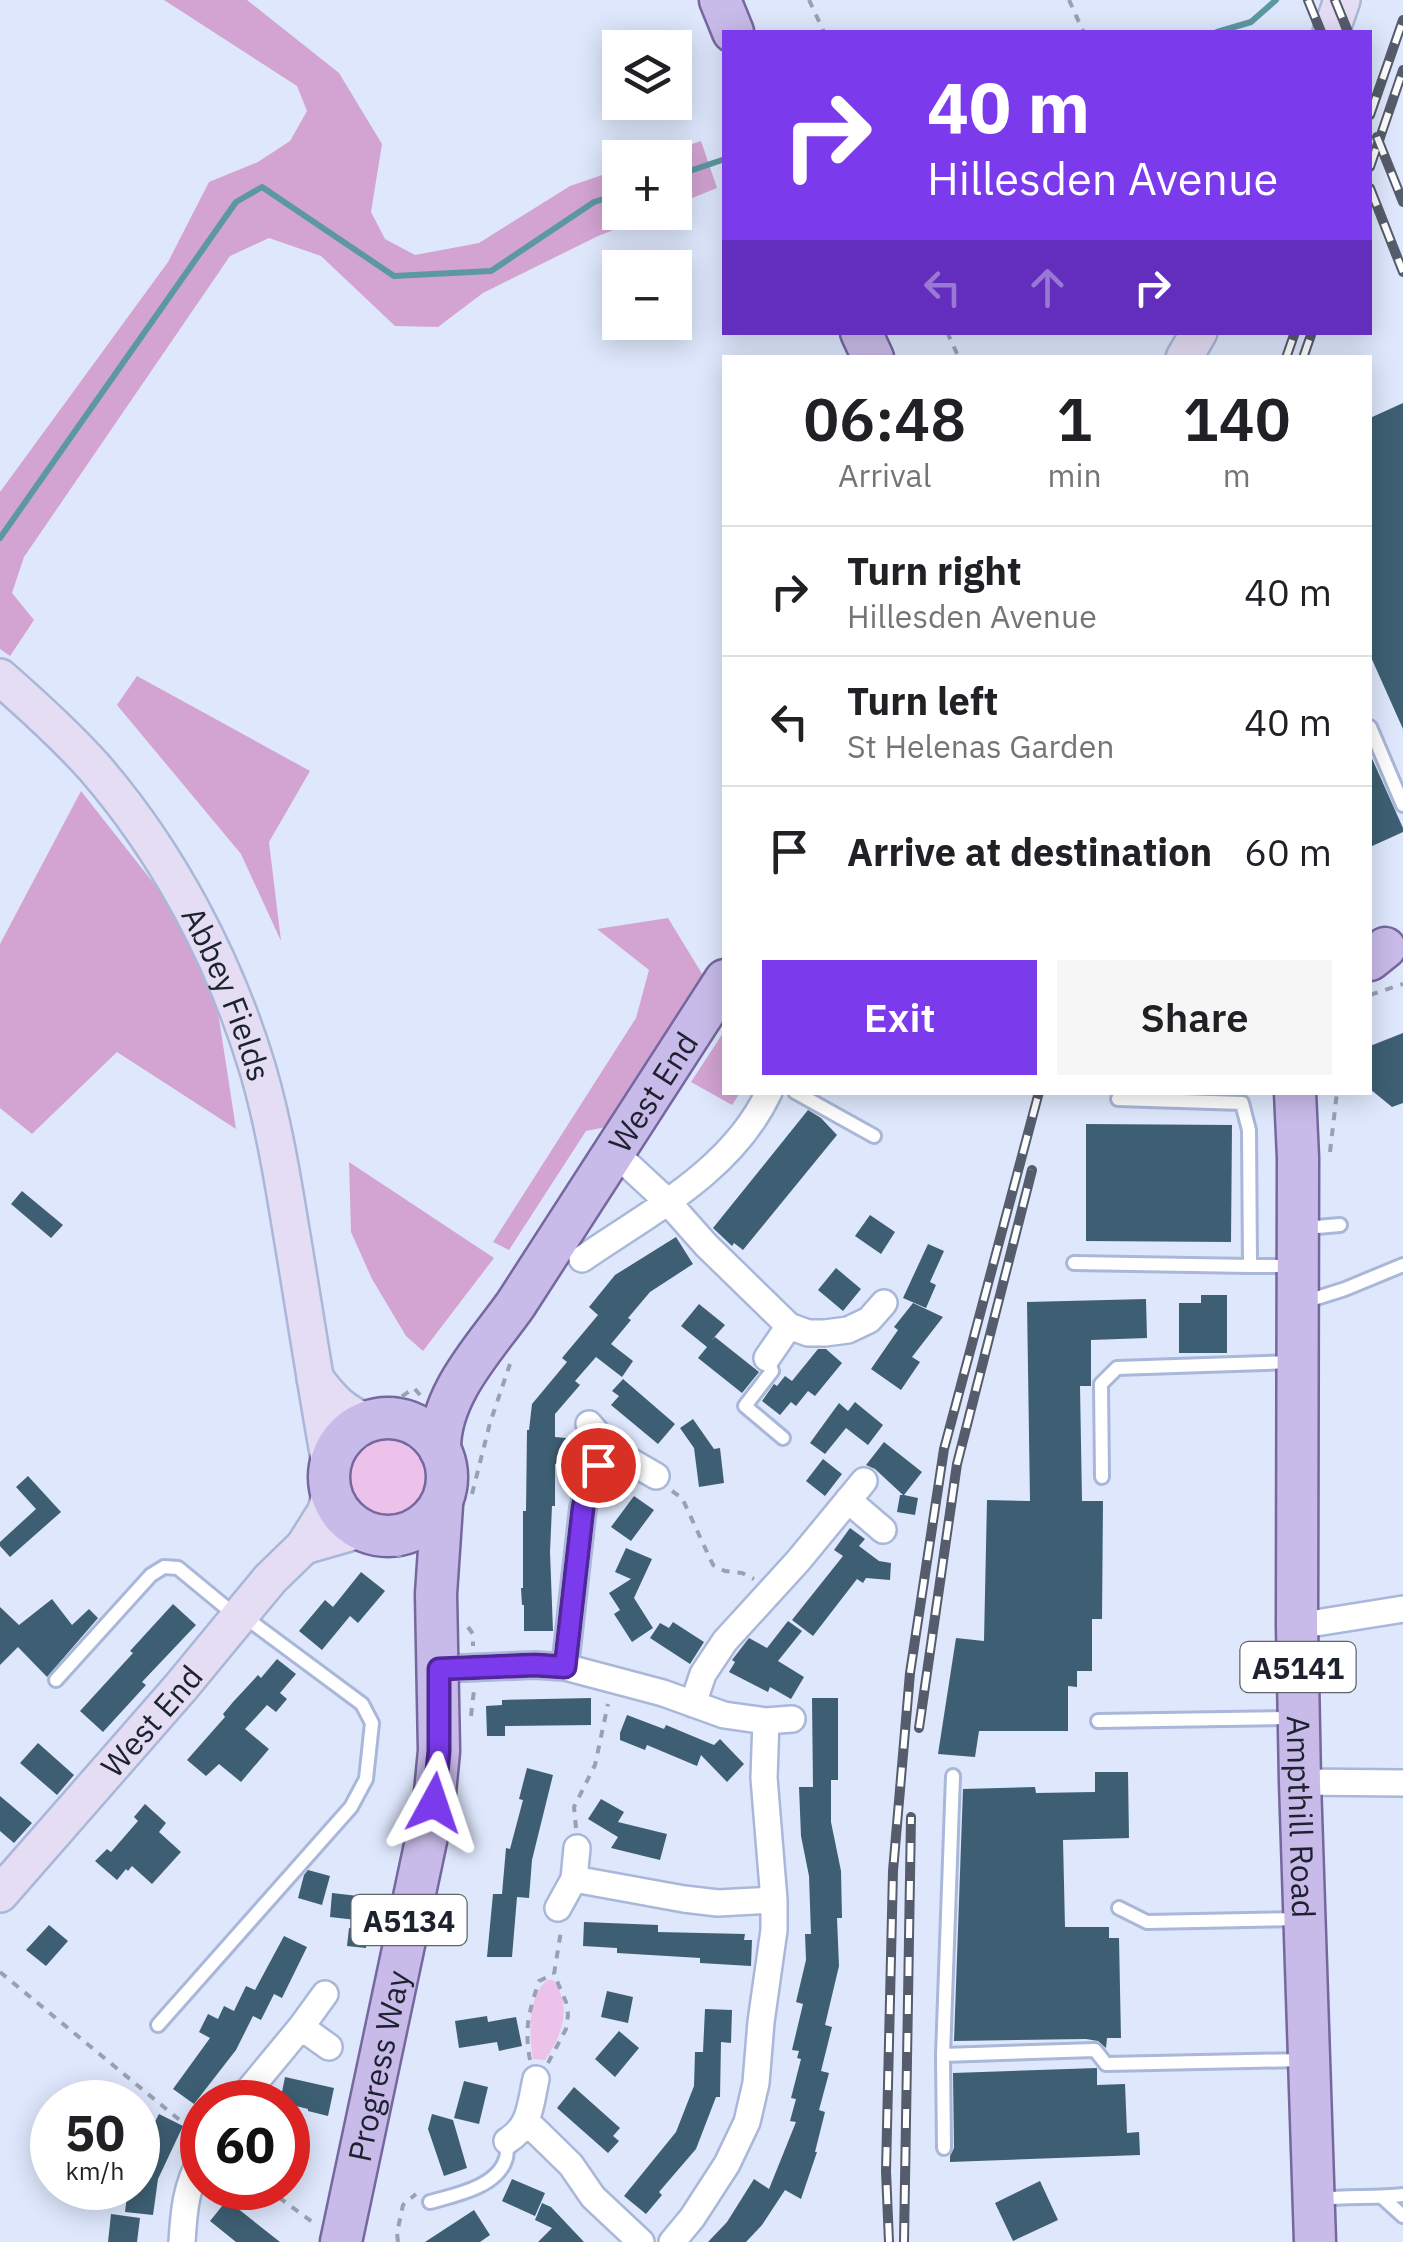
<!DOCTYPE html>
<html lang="en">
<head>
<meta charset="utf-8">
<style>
	body { margin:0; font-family:"IBM Plex Sans",sans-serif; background:#f6f6f6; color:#202124; height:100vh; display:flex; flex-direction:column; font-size:38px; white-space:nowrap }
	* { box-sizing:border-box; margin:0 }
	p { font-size:32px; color:#757577 }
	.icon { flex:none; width:55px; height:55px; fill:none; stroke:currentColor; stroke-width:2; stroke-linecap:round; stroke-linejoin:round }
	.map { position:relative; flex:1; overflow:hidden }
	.side { position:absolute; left:722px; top:355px; width:650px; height:740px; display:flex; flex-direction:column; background:#fff; border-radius:0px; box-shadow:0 5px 25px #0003 }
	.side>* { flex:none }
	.top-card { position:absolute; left:722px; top:30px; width:650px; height:305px; border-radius:0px; box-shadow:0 5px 25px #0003; background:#7c3aed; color:#fff; overflow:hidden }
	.fabs { position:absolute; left:602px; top:30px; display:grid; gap:20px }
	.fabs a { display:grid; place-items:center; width:90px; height:90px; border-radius:0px; background:#fff; box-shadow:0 5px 25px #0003; font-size:50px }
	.speed { position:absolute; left:30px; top:2080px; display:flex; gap:20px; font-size:50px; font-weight:700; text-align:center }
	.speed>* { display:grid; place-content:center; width:130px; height:130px; border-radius:50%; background:#fff; box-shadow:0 5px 25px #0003; line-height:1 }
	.speed small { font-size:25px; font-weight:400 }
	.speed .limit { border:15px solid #d22; background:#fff; color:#111 }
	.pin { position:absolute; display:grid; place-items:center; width:85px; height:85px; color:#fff; margin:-42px; border:5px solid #fff; border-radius:50%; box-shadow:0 2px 10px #0007 }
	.me { position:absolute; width:110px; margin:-55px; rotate:5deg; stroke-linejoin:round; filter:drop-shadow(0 0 8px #0008) }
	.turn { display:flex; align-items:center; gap:35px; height:210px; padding:0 40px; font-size:45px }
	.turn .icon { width:130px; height:130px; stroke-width:2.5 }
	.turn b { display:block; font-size:70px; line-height:85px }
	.lanes { display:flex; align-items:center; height:95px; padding:0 40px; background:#0003; justify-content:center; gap:50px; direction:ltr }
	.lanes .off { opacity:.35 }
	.eta { display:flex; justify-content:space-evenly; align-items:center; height:170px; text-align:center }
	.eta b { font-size:60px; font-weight:600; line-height:70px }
	.button { display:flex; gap:20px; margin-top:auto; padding:20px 40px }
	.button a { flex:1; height:115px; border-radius:0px; background:#7c3aed; color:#fff; font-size:40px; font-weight:600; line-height:115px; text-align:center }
	.button a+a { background:#f6f6f6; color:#202124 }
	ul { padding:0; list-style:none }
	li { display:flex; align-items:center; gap:30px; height:130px; padding:0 40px; border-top:2px solid #e0e0e0 }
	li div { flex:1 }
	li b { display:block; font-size:38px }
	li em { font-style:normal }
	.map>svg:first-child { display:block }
</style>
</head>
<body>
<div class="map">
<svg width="1403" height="2242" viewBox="0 0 1403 2242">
	<rect width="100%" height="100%" fill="#dee7fc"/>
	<path fill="#ecc2eb" d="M346 1477a43 43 0 1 1 86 0a43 43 0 1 1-86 0Z
		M548,1980H553C573,2007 562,2035 545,2060L533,2059C529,2035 527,1995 548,1980Z"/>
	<path fill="#d3a4d2" d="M164,0H247L339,73L382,144L371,212L385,239L415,255L479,243L570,186L620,169V212L655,213L596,237L483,293L438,327L395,326L321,256L269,238L230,256L24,557L12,593L34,620L10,656L0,649V492L168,262L209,182L258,162L290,141L307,111L297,86Z
		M701,141L717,188L675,205V158L653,157Z
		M137,676L310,771L269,842L281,941L241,854L117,705Z
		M81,791L170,904L218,1012L236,1129L117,1052L32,1134L0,1108V944Z
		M668,918L704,977L616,1125L586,1131L509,1250L493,1242L636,1018L649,970L597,929Z
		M725,1030V1092L740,1093L732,1105L691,1082Z
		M349,1162L494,1258L423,1351L406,1336L372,1279L351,1232Z"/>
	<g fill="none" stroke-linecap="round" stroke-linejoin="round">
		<path stroke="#5c98a3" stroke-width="6" d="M1217,32L1251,22L1276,0
			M675,176L725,159
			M0,538L236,202L262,187L394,276L491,271L594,202L620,194"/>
	</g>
	<path fill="#3e5f73" d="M1403,403V729L1370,655V418Z
		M1370,754L1403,828V832L1370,847Z
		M1403,1033V1103L1392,1107L1370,1089V1046Z
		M808,1110L821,1118L837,1135L743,1250L734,1243L732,1246L713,1228Z
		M1086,1124L1232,1125L1231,1242L1086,1241Z
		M22,1191L63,1225L51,1238L11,1204Z
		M870,1215L895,1232L881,1254L855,1236Z
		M676,1237L693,1264L650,1292L628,1318L631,1320L611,1344L633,1361L622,1377L596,1357L575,1381L580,1385L555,1414V1437L566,1438L565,1464H555V1506H552L550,1552L553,1631H524V1605H522L521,1588H523V1511H526L527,1430H529L532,1404L567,1362L562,1358L598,1315L589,1307L615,1275Z
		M928,1244L944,1251L930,1282L936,1285L926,1308L903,1298Z
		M836,1268L861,1289L843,1311L818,1290Z
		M1201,1295H1227V1353H1179V1303H1201Z
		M1146,1299L1147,1338L1091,1340V1386H1080L1082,1501H1103L1102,1619H1092V1671H1077V1687L1068,1686V1731H979L975,1757L938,1754L956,1638L984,1641L987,1500L1030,1501L1027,1302Z
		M913,1303L943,1317L912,1357L920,1362L901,1390L871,1369L898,1330L894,1327Z
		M699,1304L725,1325L711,1341L715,1337L759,1372L742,1393L698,1358L707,1347L681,1326Z
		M818,1349H826L842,1363L815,1396L808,1391L796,1406L791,1402L780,1415L762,1401L774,1384L777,1386L785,1376L792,1381Z
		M623,1379L675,1424L658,1444L611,1405L619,1396L612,1391Z
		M855,1402L883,1425L868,1445L846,1428L825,1454L810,1443L839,1403L848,1411Z
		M693,1419L714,1449L720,1448L724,1483L699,1487L694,1448L680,1428Z
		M884,1442L922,1472L904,1495L918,1498L915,1515L897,1512L900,1495H903L875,1469L866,1465Z
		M823,1459L842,1474L825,1496L806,1481Z
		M28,1476L61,1512L10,1557L0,1546V1542L36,1509L16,1487Z
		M634,1496L654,1510L631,1541L611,1527Z
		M850,1528L865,1539L859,1546L879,1561L891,1563L890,1580L866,1578L863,1583L857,1579L813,1636L792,1620L843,1556L834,1550Z
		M626,1548L652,1559L634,1598L653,1628L632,1642L614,1614L620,1610L609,1593L631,1579L615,1572Z
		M361,1572L385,1591L358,1623L350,1616L322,1650L299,1631L325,1600L333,1607Z
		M52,1599L72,1625L89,1609L98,1618L47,1677L18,1647L0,1665V1607L19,1625Z
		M173,1604L196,1625L142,1682L146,1685L103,1732L80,1711L133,1653L130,1651Z
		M788,1621L802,1631L778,1661L804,1677L791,1699L770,1687L768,1692L729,1672L735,1662L732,1660L749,1638L767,1648Z
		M673,1622L704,1642L690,1664L650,1638L660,1623L669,1628Z
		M277,1659L296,1674L280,1693L287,1699L276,1712L267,1705L245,1729L269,1749L241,1782L219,1764L206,1776L187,1760L225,1717L223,1714L233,1702L258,1675L261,1678Z
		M591,1698V1725L505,1726V1736H487L486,1706L502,1705V1700Z
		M812,1698H838V1780H831V1822L841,1871L842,1918H837L839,1966L825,2025L832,2027L821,2071L829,2073L819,2110L825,2112L815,2152H817L801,2199L785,2190L762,2225L746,2242H708L727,2222L754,2179L769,2189L796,2122L790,2121L796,2099L791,2098L801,2059L797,2058L799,2051L792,2050L803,2004L796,2002L806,1960L805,1934H811L809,1876L801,1836L799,1787H813Z
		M627,1715L664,1729L666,1725L714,1745L720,1739L744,1764L727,1782L701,1755L697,1766L647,1745L645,1750L620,1740V1733Z
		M38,1743L74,1775L57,1795L20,1763Z
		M527,1768L553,1775L532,1860L529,1898L517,1897L512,1957H487L493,1894H502L506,1848L510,1849L523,1800L519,1799Z
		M1095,1772H1128L1129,1838L1063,1840L1065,1927H1109V1938H1119L1121,2038H1107L1106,2048L1098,2041L1086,2039L954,2041L963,1789L1035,1787L1036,1793L1095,1792Z
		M0,1796L32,1823L14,1843L0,1831Z
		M601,1799L624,1812L618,1822L667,1834L660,1860L611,1848L618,1837L588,1819Z
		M145,1804L166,1823L159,1832L181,1852L152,1884L132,1866L128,1871L126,1869L117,1880L95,1861L107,1849L111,1852L138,1821L134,1817Z
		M308,1870L330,1876L322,1905L298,1898L304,1875Z
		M332,1893L367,1897L365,1921L330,1917Z
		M584,1922L658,1925V1932L745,1934L744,1940H752L751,1966L700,1963V1958L617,1953V1948L583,1946Z
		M49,1925L68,1941L46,1966L26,1950Z
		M349,1928L368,1930L366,1948L347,1946Z
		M284,1936L307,1947L282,1998L274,1994L261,2020L253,2016L236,2050L194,2104L173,2089L210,2038L199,2032L208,2014L218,2019L224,2006L234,2011L246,1986L255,1990Z
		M607,1991L633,1997L628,2023L601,2017Z
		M705,2009L732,2010L731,2043L721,2042L720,2097H716L696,2149L659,2192L662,2195L646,2214L624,2196L676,2132L694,2086L695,2052H703Z
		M487,2016L488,2022L516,2017L522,2046L499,2051L497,2042L459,2048L455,2021Z
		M619,2031L639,2048L615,2077L595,2059Z
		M1097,2068V2085L1125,2084L1127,2133L1139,2132L1140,2155L950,2162V2156L954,2148L953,2073Z
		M285,2077L334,2088L328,2116L308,2111V2109L288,2104V2102H280Z
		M464,2081L488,2087L479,2124L454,2118Z
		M574,2087L620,2128L613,2136L619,2141L608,2153L557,2108Z
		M159,2114L183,2126L158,2179L153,2215L125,2212L128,2188H138V2154Z
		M432,2114L453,2120L467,2168L444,2176L428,2129Z
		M512,2179L545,2193L535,2216L502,2201Z
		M1040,2181L1058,2220L1013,2241L995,2203Z
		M227,2200L251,2219L280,2242H236L210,2221Z
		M542,2203L551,2207L584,2242H538L552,2228L535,2220Z
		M474,2210L490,2235L480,2242H425Z
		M111,2214L140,2218L137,2242H108Z"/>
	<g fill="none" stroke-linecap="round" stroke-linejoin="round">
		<g stroke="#a9b7d8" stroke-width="18">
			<path id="lane" d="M1370,727L1403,805
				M795,1092L874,1136
				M1118,1099L1242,1103L1249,1130L1250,1266H1295
				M1305,1228L1340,1225
				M1074,1263L1250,1266
				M1304,1302L1345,1289L1403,1265
				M767,1358L772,1371L745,1406L783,1438
				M1102,1477L1101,1384L1117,1368L1295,1362
				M56,1680L151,1575L164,1567L178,1568L235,1615
				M1098,1721L1291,1718
				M1119,1908L1147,1922L1302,1919
				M158,2025L351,1807L366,1779L372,1723L362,1704L242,1615
				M943,2055L1095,2050L1106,2064L1302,2060
				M944,2148L943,2055L953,1776
				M1382,2197L1403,2216
				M1320,2199C1348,2196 1375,2198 1403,2195
				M430,2202C455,2195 498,2187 506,2158C507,2156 507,2144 507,2141"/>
		</g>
		<g stroke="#a9b7d8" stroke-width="30">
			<path id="street" d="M612,1153L626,1163L667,1201L706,1245L789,1326L808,1333H825L848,1330L869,1320L884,1303
				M582,1259C650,1212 732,1171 769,1092
				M767,1358L789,1326
				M589,1424L611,1450L656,1476
				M848,1500L883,1530
				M1297,1626L1403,1609
				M565,1667L583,1508C589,1485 595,1468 611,1450
				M439,1669L535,1665L565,1667L663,1693L724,1715L766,1721L792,1719
				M693,1704L703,1674L725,1641L798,1561L864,1481
				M1300,1782L1403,1783
				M574,1879L684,1899L718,1903L774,1900
				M558,1908L574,1879L577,1848
				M301,2027L325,1994
				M239,2102L301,2027L329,2047
				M527,2122L571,2165L593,2197L641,2242
				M507,2141C531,2126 530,2105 536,2079
				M182,2242C184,2208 186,2187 202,2157
				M672,2242L692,2218L727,2164L747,2122L756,2083L761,2022L774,1930V1900L764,1778L766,1721"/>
		</g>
		<g stroke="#a9b7d8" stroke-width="40">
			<g id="secondary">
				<path d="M1331,32L1342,0"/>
				<path d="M1184,358L1199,332"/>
				<path id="s1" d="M0,677C32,705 64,734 93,766C168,852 225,960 258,1070C275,1128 284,1188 294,1248C306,1320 317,1393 330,1464"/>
				<path d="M315,1378C332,1401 342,1411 368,1423"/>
				<path d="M304,1546L360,1530"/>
				<path id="s2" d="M0,1894L181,1687L270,1579L304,1546L326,1511L331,1489"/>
			</g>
		</g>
		<g stroke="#75689f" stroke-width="45">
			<g id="primary">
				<path d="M720,0L733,32"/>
				<path d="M861,332L873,358"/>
				<path d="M1370,960L1385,948"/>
				<path id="s3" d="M1295,1092L1298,1158L1297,1626L1300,1782L1315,2242"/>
				<circle cx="388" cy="1477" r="59"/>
				<path id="s4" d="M440,1450C439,1394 485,1348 516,1304L725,980"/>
				<path id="s5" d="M341,2242L434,1803L439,1751L436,1594L442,1505"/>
			</g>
		</g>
		<path stroke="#99a0b2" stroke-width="4" stroke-dasharray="8 8" stroke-linecap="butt" d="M809,0L824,32
			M1069,0L1083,31
			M947,332L959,358
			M1370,995L1403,984
			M1330,1152L1337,1092
			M387,1402L401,1397L414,1388L420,1395
			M672,1491L682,1498L713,1565L725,1571L742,1573L754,1579
			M472,1494L490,1423L510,1364
			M379,1548L390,1550L406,1560
			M468,1627L473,1634V1646
			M471,1716L474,1690
			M576,1828L574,1807L595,1765L608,1704
			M0,1972L199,2136
			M530,2060C524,2027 529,2012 539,1981L552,1975
			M548,2063L566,2029L568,2015L566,2002L554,1974L561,1931
			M266,2188L315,2224
			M398,2242L397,2233L403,2205L416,2194"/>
		<use href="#lane" stroke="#fff" stroke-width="12"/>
		<use href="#street" stroke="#fff" stroke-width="25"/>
		<use href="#secondary" stroke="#e4ddf4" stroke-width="35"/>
		<use href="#primary" stroke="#c9bbe9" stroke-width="40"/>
		<g stroke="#555c6b" stroke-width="10">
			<path id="rail" d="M1308,0L1321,32
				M1335,0L1348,32
				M1370,115L1403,20
				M1377,137L1403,202
				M1370,167L1403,70
				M1370,188L1403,272
				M1286,358L1295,332
				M1303,358L1312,332
				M919,1728L957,1464L1032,1170
				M889,2242L886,2171L893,1871L910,1673L944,1449L1039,1092
				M904,2242L911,1817"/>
		</g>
		<use href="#rail" stroke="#fff" stroke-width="6" stroke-dasharray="19" stroke-linecap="butt"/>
	</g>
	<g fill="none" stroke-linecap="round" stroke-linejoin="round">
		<g stroke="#51269a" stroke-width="25">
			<path id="route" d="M434,1803L439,1751V1669L535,1665L565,1667L583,1508L589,1483L598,1465"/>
		</g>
		<use href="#route" stroke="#7c3aed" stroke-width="18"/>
	</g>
	<g text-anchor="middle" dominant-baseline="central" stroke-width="10" stroke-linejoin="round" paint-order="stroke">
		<g fill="#fff" stroke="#61646d" stroke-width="2.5">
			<rect x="1240.5" y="1642" width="115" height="50" rx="8"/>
			<rect x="351.5" y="1895" width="115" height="50" rx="8"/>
		</g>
		<g font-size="30" font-weight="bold" fill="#1d222f">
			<text x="1298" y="1667">A5141</text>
			<text x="409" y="1920">A5134</text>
		</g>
		<g font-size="32" fill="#1d222f" stroke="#fff">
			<text stroke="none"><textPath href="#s1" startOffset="395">Abbey Fields</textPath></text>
			<text stroke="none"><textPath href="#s4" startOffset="420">West End</textPath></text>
			<text stroke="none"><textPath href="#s2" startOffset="230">West End</textPath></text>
			<text stroke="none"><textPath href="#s3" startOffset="725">Ampthill Road</textPath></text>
			<text stroke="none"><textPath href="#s5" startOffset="180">Progress Way</textPath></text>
		</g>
	</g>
</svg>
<div class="fabs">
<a><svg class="icon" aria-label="layers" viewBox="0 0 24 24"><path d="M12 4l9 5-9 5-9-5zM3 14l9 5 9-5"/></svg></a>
<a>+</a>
<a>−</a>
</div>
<div class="speed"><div>50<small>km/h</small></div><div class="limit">60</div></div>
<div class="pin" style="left:598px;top:1465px;background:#d93025"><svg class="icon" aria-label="arrive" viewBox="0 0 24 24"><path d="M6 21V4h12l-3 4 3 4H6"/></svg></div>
<svg class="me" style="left:434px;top:1803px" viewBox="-20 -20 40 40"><path d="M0-17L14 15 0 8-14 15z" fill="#7c3aed" stroke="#fff" stroke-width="4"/></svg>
<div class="top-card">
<div class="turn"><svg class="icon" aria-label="right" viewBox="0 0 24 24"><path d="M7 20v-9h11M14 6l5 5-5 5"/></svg><div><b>40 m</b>Hillesden Avenue</div></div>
<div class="lanes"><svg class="icon off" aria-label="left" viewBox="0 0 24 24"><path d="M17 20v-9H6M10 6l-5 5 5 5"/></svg><svg class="icon off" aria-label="ahead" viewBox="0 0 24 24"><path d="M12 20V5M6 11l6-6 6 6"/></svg><svg class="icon" aria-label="right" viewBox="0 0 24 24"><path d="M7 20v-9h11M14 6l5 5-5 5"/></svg></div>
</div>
<section class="side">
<div class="eta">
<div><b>06:48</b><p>Arrival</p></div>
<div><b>1</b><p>min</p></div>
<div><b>140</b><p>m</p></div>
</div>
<ul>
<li><svg class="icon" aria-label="right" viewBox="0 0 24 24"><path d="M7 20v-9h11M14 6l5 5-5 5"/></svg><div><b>Turn right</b><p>Hillesden Avenue</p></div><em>40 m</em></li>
<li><svg class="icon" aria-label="left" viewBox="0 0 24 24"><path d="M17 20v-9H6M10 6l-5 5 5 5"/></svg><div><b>Turn left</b><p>St Helenas Garden</p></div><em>40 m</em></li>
<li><svg class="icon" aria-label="arrive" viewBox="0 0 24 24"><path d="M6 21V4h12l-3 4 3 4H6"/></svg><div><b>Arrive at destination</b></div><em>60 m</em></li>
</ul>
<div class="button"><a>Exit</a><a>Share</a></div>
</section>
</div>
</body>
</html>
